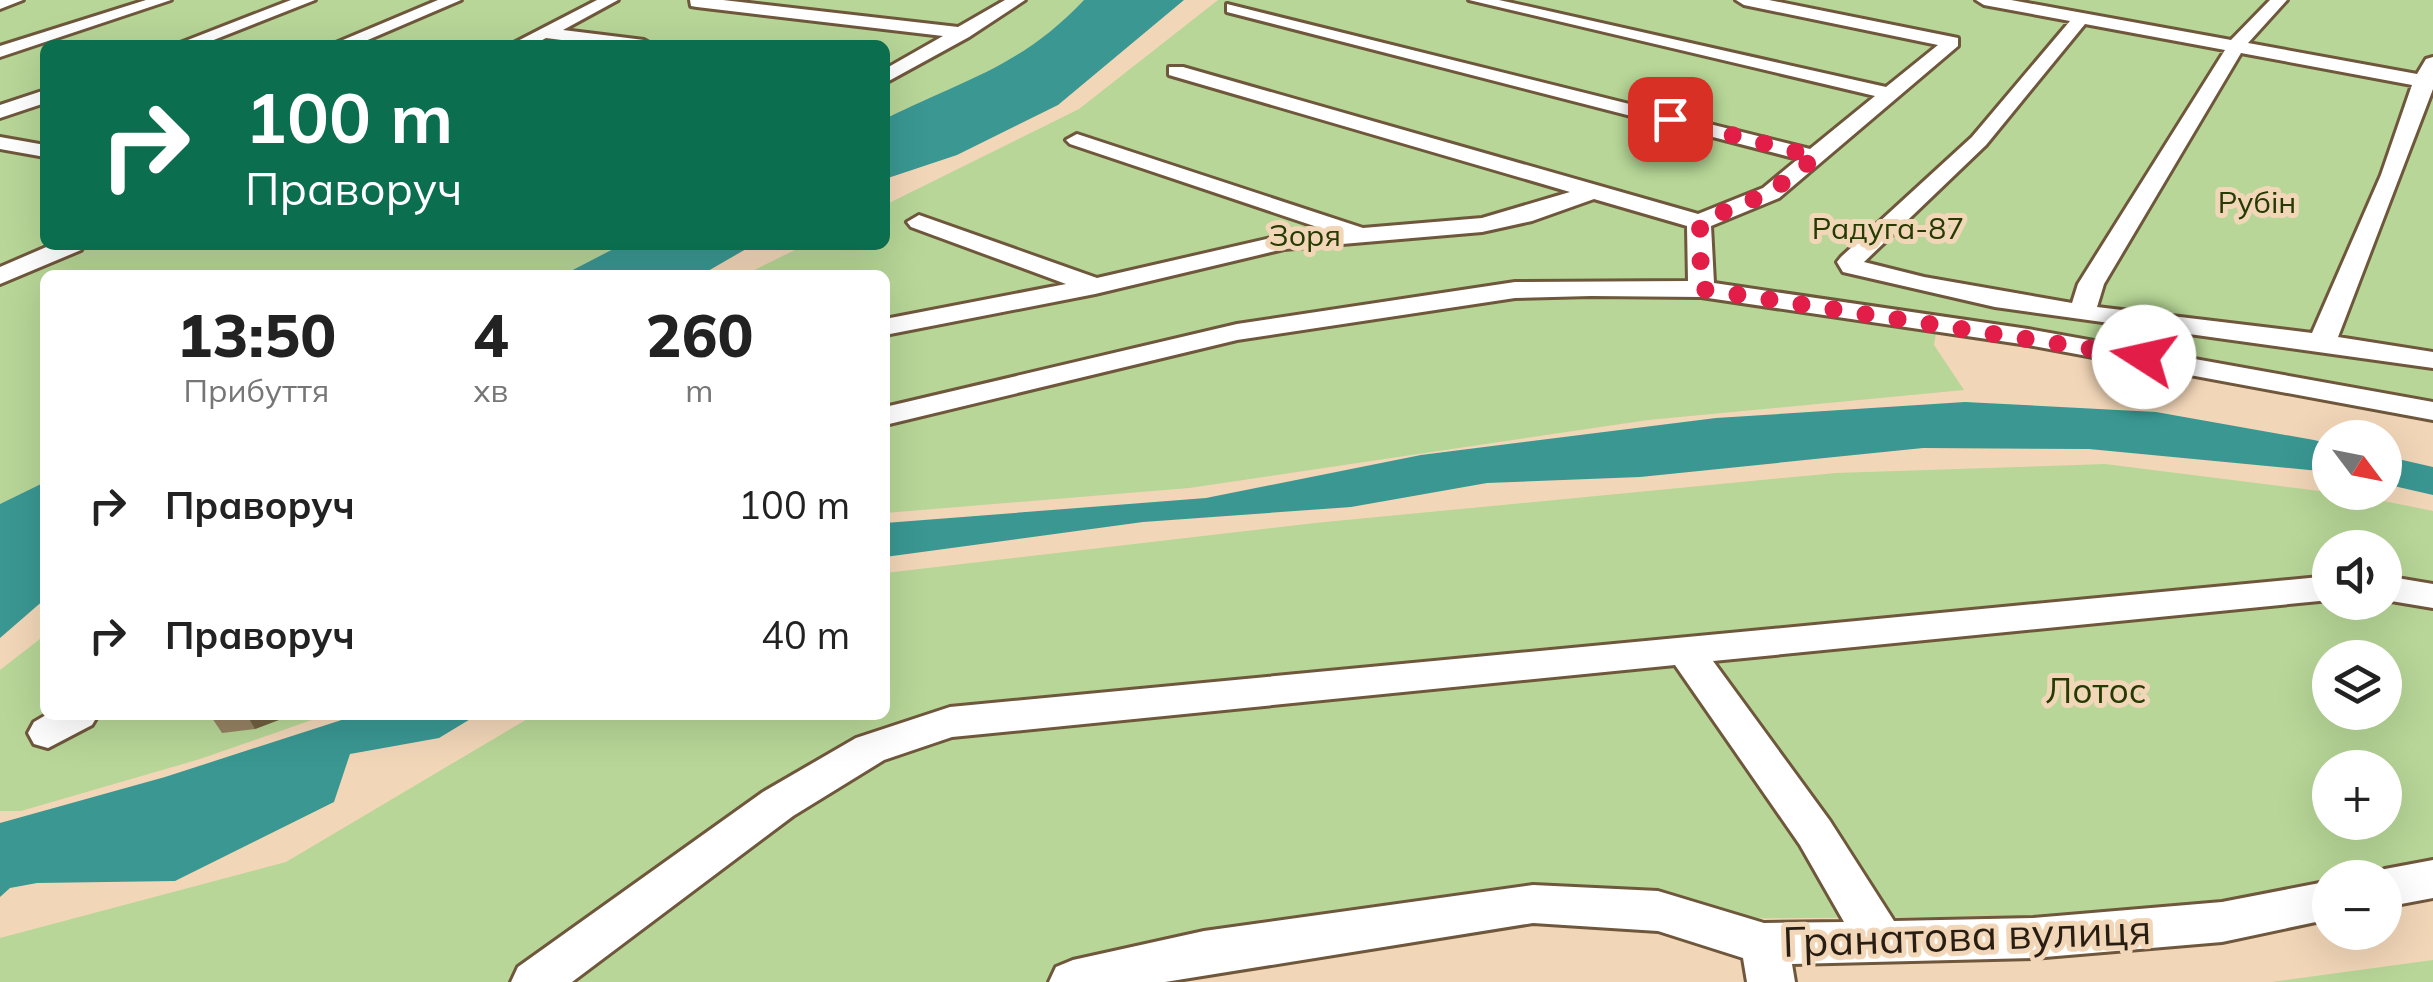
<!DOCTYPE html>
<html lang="uk">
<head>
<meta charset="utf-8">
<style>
	body { margin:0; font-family:Mulish,sans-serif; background:#f2f2f2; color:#222; height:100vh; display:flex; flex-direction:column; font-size:38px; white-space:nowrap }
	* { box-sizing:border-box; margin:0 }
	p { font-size:32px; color:#767676 }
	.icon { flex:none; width:55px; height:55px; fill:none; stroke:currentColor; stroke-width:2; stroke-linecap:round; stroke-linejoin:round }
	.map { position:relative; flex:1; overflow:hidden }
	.panel { position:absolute; left:40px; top:270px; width:850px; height:450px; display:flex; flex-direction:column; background:#fff; border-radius:15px; box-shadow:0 10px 40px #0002 }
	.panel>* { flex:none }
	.top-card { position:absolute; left:40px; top:40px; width:850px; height:210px; border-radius:15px; box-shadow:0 10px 40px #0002; background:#0b6e4f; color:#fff; overflow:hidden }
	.needle { width:65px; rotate:122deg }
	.fabs { position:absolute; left:2312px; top:420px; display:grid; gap:20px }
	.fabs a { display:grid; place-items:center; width:90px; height:90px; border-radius:50%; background:#fff; box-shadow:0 10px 40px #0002; font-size:50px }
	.pin { position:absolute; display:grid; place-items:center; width:85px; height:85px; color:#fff; margin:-42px; border-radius:20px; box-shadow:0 5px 15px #0006 }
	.me { position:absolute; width:110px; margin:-55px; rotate:280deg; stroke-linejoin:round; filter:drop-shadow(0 0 8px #0008) }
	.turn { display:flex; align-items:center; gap:35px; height:210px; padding:0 40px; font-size:45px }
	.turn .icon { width:130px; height:130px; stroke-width:2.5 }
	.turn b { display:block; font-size:70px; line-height:85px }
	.eta { display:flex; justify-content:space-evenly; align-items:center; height:170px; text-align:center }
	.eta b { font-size:60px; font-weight:800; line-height:70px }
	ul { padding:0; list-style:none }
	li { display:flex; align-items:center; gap:30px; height:130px; padding:0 40px }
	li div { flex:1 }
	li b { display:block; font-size:38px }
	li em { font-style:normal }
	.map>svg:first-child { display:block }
</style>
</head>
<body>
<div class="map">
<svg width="2433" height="982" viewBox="0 0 2433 982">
	<rect width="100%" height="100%" fill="#f2d6b8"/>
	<path fill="#b7d697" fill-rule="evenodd" d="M0,0H1084C1022,67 963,80 885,119V45H45V245H621L563,275H45V482L0,504Z
		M1218,0H2433V416L1937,327L1934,345L1964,390L1648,420L1189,488L885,513V275H744L805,245H885V205L1079,109Z
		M2105,464L2359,496L2433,511V889L2385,878H2330V908L2298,914L1557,920L1285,947L1140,982H0V938L286,862L534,715H885V573L1315,523L1836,473ZM2330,548H2385V602H2330ZM2330,658H2385V712H2330ZM2330,768H2385V822H2330Z
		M45,635V715H326L200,759L21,811H0V670Z
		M2433,960V982H2271Z"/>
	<path fill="#3a9792" d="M1084,0H1184L1058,105L957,155L885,179V119C963,80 1021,67 1084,0Z
		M621,245H753L701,275H563Z
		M1965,402L2156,412L2314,440L2330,444V472L2089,449L1923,448L1640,477L1487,483L1351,507L1143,522L885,557V523L1206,498L1421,455L1716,418Z
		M2385,456L2433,467V495L2385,484Z
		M45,482V599L0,638V504Z
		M357,715H477L439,738L350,754L334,802L175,881L37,883L10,888L0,897V823L165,777Z"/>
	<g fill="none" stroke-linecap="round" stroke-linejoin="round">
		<g stroke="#6f573c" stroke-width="6">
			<path id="minor" d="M0,0H23L0,9Z
				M146,0H171L0,57V46Z
				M291,0H315L201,45H175Z
				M438,0H461L356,45H331Z
				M597,0H618L563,30L644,40L653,45H600L546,38L533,45H510Z
				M690,0H723L958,27L1005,0H1025L969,37L885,83V69L943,36L697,7L691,6Z
				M1469,0H1499L1886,87L1938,45L1744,5L1736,0H1769L1958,38V46L1779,198L1711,226L1714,283L2028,329L2433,402V420L2028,345L1701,297L1591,296L1515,298L1237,340L885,425V407L1237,324L1515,282L1688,281L1687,226L1594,199L1532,221L1482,232L1284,249L1095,294L885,335V319L1066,284L911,227L907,222L919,215L1097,278L1284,235L1329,231L1070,144L1066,140L1077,134L1363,228L1482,218L1570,192L1169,75V67H1183L1698,214L1763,188L1798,159L1227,12V4L1810,149L1875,96Z
				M1976,0H2011L2231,40L2270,0H2287L2248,43L2417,74L2426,59L2433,57V89L2338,337L2433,352V368L1995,307L1843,272L1837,262L1841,257L1972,137L2070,21L1984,5ZM2085,24L2225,50L2078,284L2072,303L1924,277L1864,262L1986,145ZM2241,53L2412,85L2381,175L2312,333L2097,307L2104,284Z
				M45,90V103L0,118V105Z
				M0,137L45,145V157L0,149Z
				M51,245H84L81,250L0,284V267Z
				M2330,576V600L1713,661L1830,821L1894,921L2033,918L2222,902L2330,881V919L2222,942L2033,958L1792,964L1795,982H1747L1743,958L1658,931L1533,923L1165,982H1049L1056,967L1073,960L1204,931L1533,885L1658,891L1764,923L1844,922L1800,845L1675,665L952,737L884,760L793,816L572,982H511L518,967L763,792L856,738L950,707Z
				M2385,576L2433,584V608L2385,600Z
				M46,715H98L92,725L48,748L34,744L28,733L34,722Z
				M2433,860V898L2385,907V878H2367L2385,869Z"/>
		</g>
		<use href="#minor" fill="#fff" fill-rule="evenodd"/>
	</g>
	<path fill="#968262" d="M210,715H292L255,729L222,733Z"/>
	<path fill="#706040" d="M247,715H292L255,729Z"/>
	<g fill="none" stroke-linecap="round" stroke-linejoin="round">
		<path stroke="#e11d48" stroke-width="18" stroke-dasharray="0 32.4" d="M1670,119L1816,157L1771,192L1700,222L1701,289L2144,357"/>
	</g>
	<g text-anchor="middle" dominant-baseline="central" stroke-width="10" stroke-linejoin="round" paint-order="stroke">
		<g font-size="30" fill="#253b02" stroke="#f2d6b8">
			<text x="2257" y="202">Рубін</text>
			<text x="1888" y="228">Радуга-87</text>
			<text x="1305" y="235">Зоря</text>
		</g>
		<g font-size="35" fill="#253b02" stroke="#f2d6b8">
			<text x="2096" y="690">Лотос</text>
		</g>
		<g font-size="42" fill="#271d12" stroke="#f2d6b8">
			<text transform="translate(1967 935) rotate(-2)">Гранатова вулиця</text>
		</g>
	</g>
</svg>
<div class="fabs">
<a><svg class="needle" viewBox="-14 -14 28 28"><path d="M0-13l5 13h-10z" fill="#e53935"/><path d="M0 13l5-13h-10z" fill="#767676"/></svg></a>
<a><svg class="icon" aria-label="sound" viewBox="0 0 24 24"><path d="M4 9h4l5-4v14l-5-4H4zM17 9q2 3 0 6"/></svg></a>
<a><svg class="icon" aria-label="layers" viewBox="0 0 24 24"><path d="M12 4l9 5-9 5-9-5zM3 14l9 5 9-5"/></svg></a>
<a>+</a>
<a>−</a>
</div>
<div class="pin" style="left:1670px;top:119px;background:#d93025"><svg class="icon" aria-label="arrive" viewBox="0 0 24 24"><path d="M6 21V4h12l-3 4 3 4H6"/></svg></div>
<svg class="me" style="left:2144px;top:357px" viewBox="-20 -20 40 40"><circle r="19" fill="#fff"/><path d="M0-13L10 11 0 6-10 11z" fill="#e11d48"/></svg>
<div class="top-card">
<div class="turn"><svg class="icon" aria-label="right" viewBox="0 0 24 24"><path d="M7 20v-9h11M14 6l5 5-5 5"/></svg><div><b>100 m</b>Праворуч</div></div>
</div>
<section class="panel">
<div class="eta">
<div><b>13:50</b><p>Прибуття</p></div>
<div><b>4</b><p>хв</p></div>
<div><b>260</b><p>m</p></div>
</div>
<ul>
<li><svg class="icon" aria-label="right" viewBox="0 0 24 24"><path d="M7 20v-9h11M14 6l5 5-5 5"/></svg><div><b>Праворуч</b></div><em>100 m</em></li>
<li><svg class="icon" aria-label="right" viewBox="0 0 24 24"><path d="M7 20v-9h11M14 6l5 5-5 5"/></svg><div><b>Праворуч</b></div><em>40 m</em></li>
</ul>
</section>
</div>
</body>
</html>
